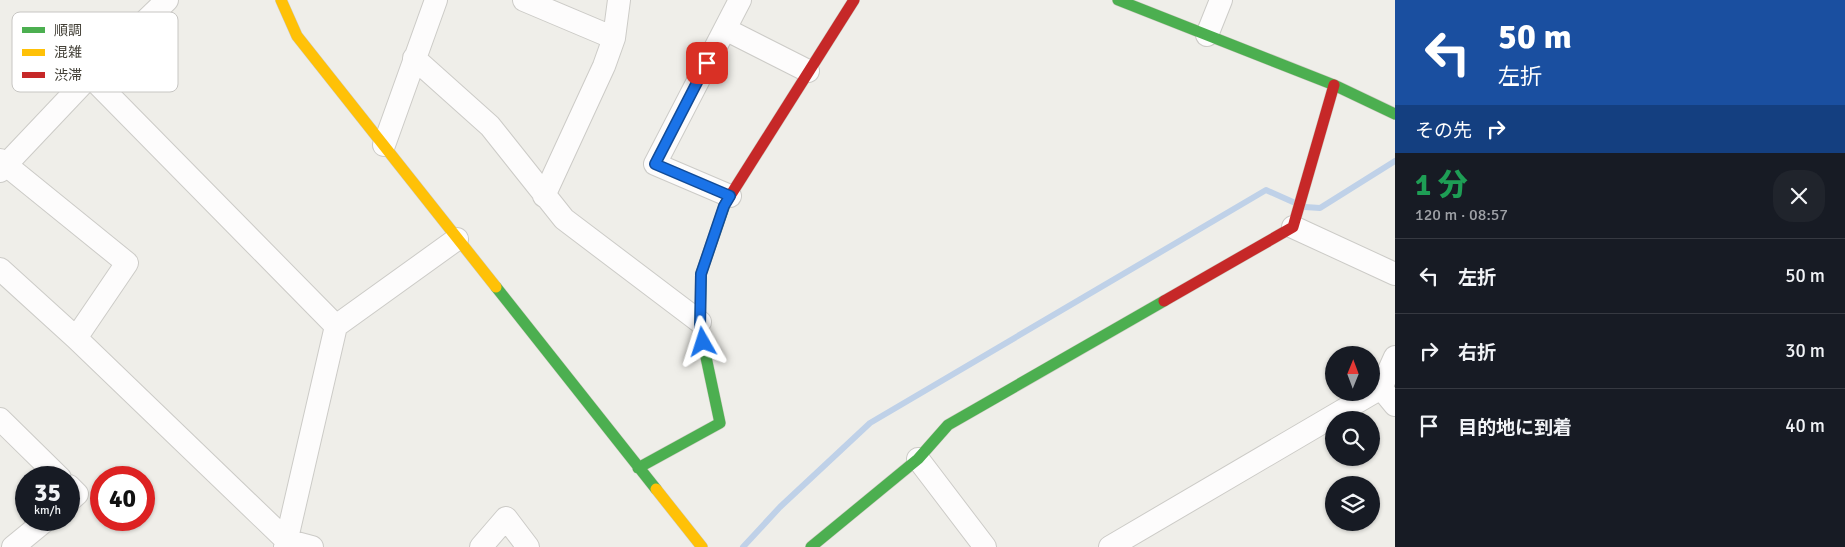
<!DOCTYPE html>
<html lang="ja">
<head>
<meta charset="utf-8">
<style>
	body { margin:0; font-family:Signika,"Noto Sans JP",sans-serif; background:#20242c; color:#f1f3f6; height:100vh; display:flex; flex-direction:column; font-size:19px; white-space:nowrap }
	* { box-sizing:border-box; margin:0 }
	p { font-size:16px; color:#9ea1a6 }
	.icon { flex:none; width:28px; height:28px; fill:none; stroke:currentColor; stroke-width:2; stroke-linecap:round; stroke-linejoin:round }
	.map { position:relative; flex:1; overflow:hidden }
	.drawer { display:flex; flex-direction:column; background:#171b24; width:450px }
	.drawer>* { flex:none }
	.top-card { background:#1a4fa0; color:#fff; overflow:hidden }
	.needle { width:32px; rotate:1deg }
	.controls { position:absolute; left:1325px; top:346px; display:grid; gap:10px }
	.controls a { display:grid; place-items:center; width:55px; height:55px; border-radius:50%; background:#171b24; box-shadow:0 1px 4px #0004; font-size:25px }
	.speed { position:absolute; left:15px; top:466px; display:flex; gap:10px; font-size:25px; font-weight:700; text-align:center }
	.speed>* { display:grid; place-content:center; width:65px; height:65px; border-radius:50%; background:#171b24; box-shadow:0 1px 4px #0004; line-height:1 }
	.speed small { font-size:12px; font-weight:400 }
	.speed .limit { border:8px solid #d22; background:#fff; color:#111 }
	.pin { position:absolute; display:grid; place-items:center; width:42px; height:42px; color:#fff; margin:-21px; border-radius:10px; box-shadow:0 2px 8px #0006 }
	.me { position:absolute; width:55px; margin:-28px; rotate:354deg; stroke-linejoin:round; filter:drop-shadow(0 0 4px #0008) }
	.turn { display:flex; align-items:center; gap:18px; height:105px; padding:0 20px; font-size:22px }
	.turn .icon { width:65px; height:65px; stroke-width:2.5 }
	.turn b { display:block; font-size:35px; line-height:42px }
	.then { display:flex; align-items:center; height:48px; padding:0 20px; background:#0003; gap:10px; font-size:19px }
	.round { display:grid; place-items:center; flex:none; width:52px; height:52px; border-radius:20px; background:#20242c }
	.head { display:flex; align-items:center; justify-content:space-between; height:85px; padding:0 20px }
	h1 { font-size:30px; font-weight:800; line-height:38px; color:#1e9e55 }
	ul { padding:0; list-style:none }
	li { display:flex; align-items:center; gap:15px; height:75px; padding:0 20px; border-top:1px solid #363941 }
	li div { flex:1 }
	li b { display:block; font-size:19px }
	li em { font-style:normal }
	main { display:flex; flex:1; min-height:0 }
	.map>svg:first-child { display:block }
</style>
</head>
<body>
<main>
<div class="map">
<svg width="1395" height="547" viewBox="0 0 1395 547">
	<rect width="100%" height="100%" fill="#efeee9"/>
	<g fill="none" stroke-linecap="round" stroke-linejoin="round">
		<path stroke="#bfd1e8" stroke-width="6" d="M1305,207L1320,208L1395,161
			M743,547L780,507L870,423L1266,190L1293,202"/>
		<g stroke="#cccbc7" stroke-width="24">
			<path id="street" d="M524,0L614,38
				M725,29L808,71
				M1207,35L1221,0
				M414,58L490,126L564,219L700,322
				M90,76L336,326
				M384,145L436,0
				M0,160L127,263L76,338
				M0,171L106,59L167,0
				M544,196L604,66L614,38L619,0
				M730,196L655,164L740,0
				M1293,227L1395,274
				M0,269L76,338L286,540L312,547
				M1381,388L1395,405
				M0,419L60,478
				M918,459L985,547
				M69,486L77,494L69,501
				M13,547L46,520
				M285,547L336,326L457,239
				M481,547L506,518L528,547
				M1110,547L1381,388L1395,357"/>
		</g>
		<g stroke="#cdcbc1" stroke-width="12">
			<path id="fast" d="M1118,0L1334,85L1395,114
				M496,287L656,489
				M638,468L720,423L700,329L701,274L725,204
				M811,547L918,459L948,425L1164,301"/>
		</g>
		<g stroke="#cdcbc1" stroke-width="12">
			<path id="slow" d="M281,0L297,36L496,287
				M656,489L702,547"/>
		</g>
		<g stroke="#cdcbc1" stroke-width="12">
			<path id="jam" d="M725,204L854,0
				M1164,301L1293,227L1334,85"/>
		</g>
		<use href="#street" stroke="#fdfcfc" stroke-width="22"/>
		<use href="#fast" stroke="#4caf50" stroke-width="11"/>
		<use href="#slow" stroke="#ffc107" stroke-width="11"/>
		<use href="#jam" stroke="#c62828" stroke-width="11"/>
	</g>
	<g fill="none" stroke-linecap="round" stroke-linejoin="round">
		<g stroke="#114b97" stroke-width="12">
			<path id="route" d="M703,342L700,329L701,274L724,206L730,196L655,164L707,63"/>
		</g>
		<use href="#route" stroke="#1a73e8" stroke-width="9"/>
	</g>
	<rect x="12" y="12" width="166" height="80" rx="8" fill="#fff" stroke="#c7c6c3" stroke-width="1"/>
	<rect x="22" y="27" width="23" height="6" fill="#4caf50"/>
	<rect x="22" y="49" width="23" height="7" fill="#ffc107"/>
	<rect x="22" y="72" width="23" height="6" fill="#c62828"/>
	<g font-size="14" fill="#434037">
		<text x="54" y="35">順調</text>
		<text x="54" y="57">混雑</text>
		<text x="54" y="80">渋滞</text>
	</g>
</svg>
<div class="controls">
<a><svg class="needle" viewBox="-14 -14 28 28"><path d="M0-13l5 13h-10z" fill="#e53935"/><path d="M0 13l5-13h-10z" fill="#9ea1a6"/></svg></a>
<a><svg class="icon" aria-label="search" viewBox="0 0 24 24"><circle cx="10" cy="10" r="6"/><path d="M15 15l6 6"/></svg></a>
<a><svg class="icon" aria-label="layers" viewBox="0 0 24 24"><path d="M12 4l9 5-9 5-9-5zM3 14l9 5 9-5"/></svg></a>
</div>
<div class="speed"><div>35<small>km/h</small></div><div class="limit">40</div></div>
<div class="pin" style="left:707px;top:63px;background:#d93025"><svg class="icon" aria-label="arrive" viewBox="0 0 24 24"><path d="M6 21V4h12l-3 4 3 4H6"/></svg></div>
<svg class="me" style="left:703px;top:342px" viewBox="-20 -20 40 40"><path d="M0-17L14 15 0 8-14 15z" fill="#1a73e8" stroke="#fff" stroke-width="4"/></svg>
</div>
<section class="drawer">
<div class="top-card">
<div class="turn"><svg class="icon" aria-label="left" viewBox="0 0 24 24"><path d="M17 20v-9H6M10 6l-5 5 5 5"/></svg><div><b>50 m</b>左折</div></div>
<div class="then">その先<svg class="icon" aria-label="right" viewBox="0 0 24 24"><path d="M7 20v-9h11M14 6l5 5-5 5"/></svg></div>
</div>
<div class="head"><div><h1>1 分</h1><p>120 m · 08:57</p></div><a class="round"><svg class="icon" aria-label="close" viewBox="0 0 24 24"><path d="M6 6l12 12M18 6L6 18"/></svg></a></div>
<ul>
<li><svg class="icon" aria-label="left" viewBox="0 0 24 24"><path d="M17 20v-9H6M10 6l-5 5 5 5"/></svg><div><b>左折</b></div><em>50 m</em></li>
<li><svg class="icon" aria-label="right" viewBox="0 0 24 24"><path d="M7 20v-9h11M14 6l5 5-5 5"/></svg><div><b>右折</b></div><em>30 m</em></li>
<li><svg class="icon" aria-label="arrive" viewBox="0 0 24 24"><path d="M6 21V4h12l-3 4 3 4H6"/></svg><div><b>目的地に到着</b></div><em>40 m</em></li>
</ul>
</section>
</main>
</body>
</html>
